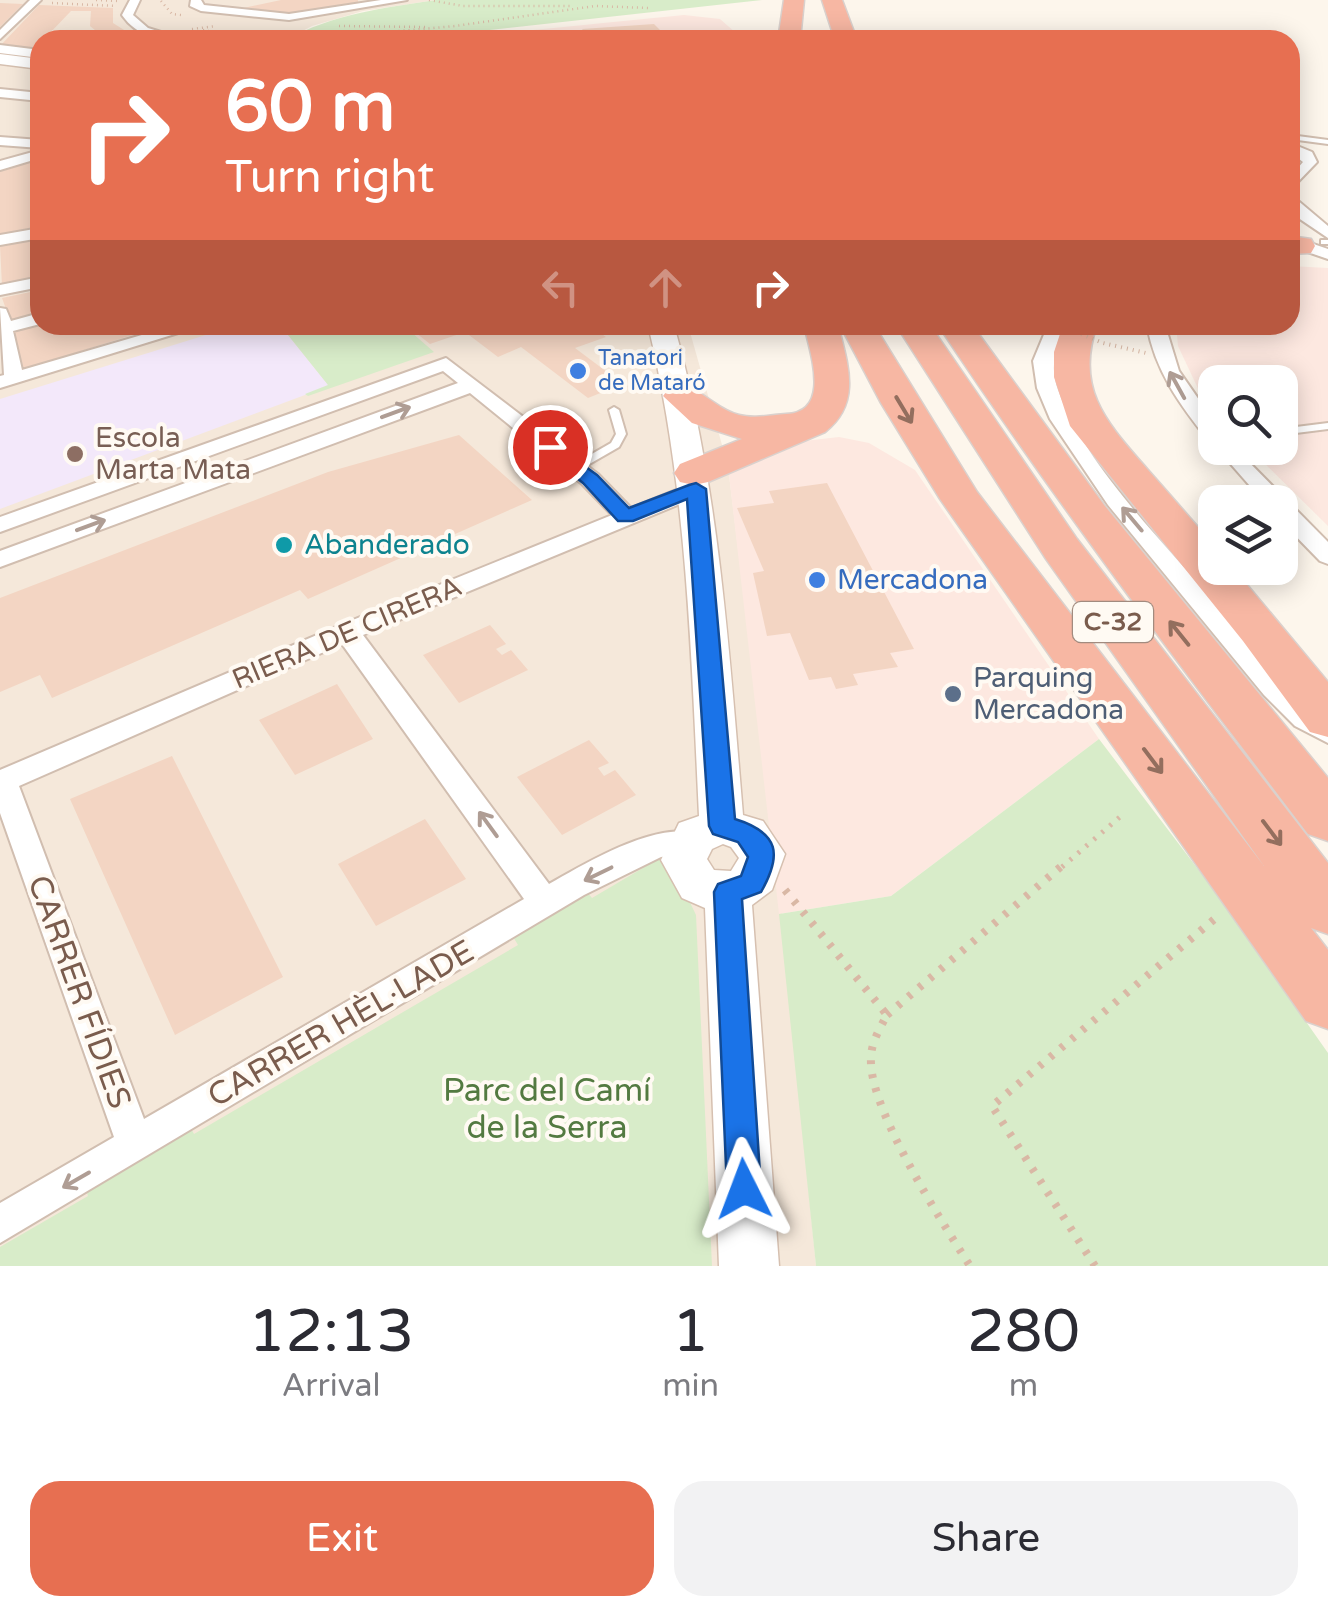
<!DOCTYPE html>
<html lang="en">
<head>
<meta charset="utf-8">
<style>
	body { margin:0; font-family:"Varela Round",sans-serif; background:#f2f2f3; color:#2b2b33; height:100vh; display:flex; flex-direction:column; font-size:38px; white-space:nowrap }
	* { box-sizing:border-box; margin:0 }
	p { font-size:32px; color:#7c7c81 }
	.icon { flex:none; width:55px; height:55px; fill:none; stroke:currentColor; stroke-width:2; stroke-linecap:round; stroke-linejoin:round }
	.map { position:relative; height:1266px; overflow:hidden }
	.drawer { display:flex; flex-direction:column; background:#fff; flex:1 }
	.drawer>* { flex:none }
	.banner { position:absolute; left:30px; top:30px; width:1270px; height:305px; border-radius:30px; box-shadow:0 5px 25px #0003; background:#e76f51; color:#fff; overflow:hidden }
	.tools { position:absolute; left:1198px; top:365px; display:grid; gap:20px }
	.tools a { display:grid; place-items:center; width:100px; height:100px; border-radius:20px; background:#fff; box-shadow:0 5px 25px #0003; font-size:50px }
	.pin { position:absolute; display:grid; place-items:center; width:85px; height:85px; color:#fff; margin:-42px; border:5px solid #fff; border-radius:50%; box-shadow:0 2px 10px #0007 }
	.me { position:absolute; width:110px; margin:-55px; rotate:357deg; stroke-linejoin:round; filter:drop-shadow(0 0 8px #0008) }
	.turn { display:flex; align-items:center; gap:35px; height:210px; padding:0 30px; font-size:45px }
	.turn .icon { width:130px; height:130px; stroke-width:2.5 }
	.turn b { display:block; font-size:70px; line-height:85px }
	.lanes { display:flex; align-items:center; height:95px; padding:0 30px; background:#0003; justify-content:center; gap:50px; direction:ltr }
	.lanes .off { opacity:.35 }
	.eta { display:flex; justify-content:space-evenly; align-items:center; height:170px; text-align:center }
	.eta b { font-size:60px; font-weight:600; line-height:70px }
	.primary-button { display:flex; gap:20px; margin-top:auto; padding:20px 30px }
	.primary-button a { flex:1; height:115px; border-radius:30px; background:#e76f51; color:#fff; font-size:40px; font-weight:600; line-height:115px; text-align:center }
	.primary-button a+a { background:#f2f2f3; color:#2b2b33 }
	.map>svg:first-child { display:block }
</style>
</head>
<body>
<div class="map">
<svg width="1328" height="1266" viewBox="0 0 1328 1266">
	<rect width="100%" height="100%" fill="#fdf6ec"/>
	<path fill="#f5e8da" d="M0,0H436L363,11L312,26L286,40H40V325H688L728,466L781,906L816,1266H0Z"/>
	<path fill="#fde8e0" d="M684,15L720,19L744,40H432Z
		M1290,266L1328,268V526L1249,448H1280V382H1215V411L1202,397L1178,346L1176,325H1290Z
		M839,437L869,443L915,470L1099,739L891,896L779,914L728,466L778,444Z"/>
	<path fill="#f3e8fa" d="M238,325H280L329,386L0,509V399Z"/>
	<path fill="#d8ecc9" d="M436,0H762L400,40H286C333,14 383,8 436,0Z
		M280,325H403L434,352L308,396L305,394L328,385Z
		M1099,739L1207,881L1328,1053V1266H816L779,914L891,896Z
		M665,850L696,915L712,1266H0V1247L88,1196L84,1183L189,1125L194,1134L518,945L512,935L586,891L592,898L648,865L645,859Z"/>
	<path fill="#f3d5c3" d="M281,0H358V2L289,13L239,9Z
		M0,3L23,4L0,27Z
		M39,5L113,8V23L132,35L116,40H92L102,36L90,26L91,11H71L47,36L61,40H40V51L0,46Z
		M654,24L670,40H537L585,33L582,29Z
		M35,160L33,231L0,236V170Z
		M40,240V278L2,286L0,245Z
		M40,290V316L11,323L2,298Z
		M40,323V325L161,326L24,369L7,332Z
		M406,325H589L606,337L575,348L623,384L588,398L521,347L498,357L465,332L430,344Z
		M459,435L532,500L308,599L300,590L52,698L40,675L0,692V598L328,472Z
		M827,483L914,649L890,653L898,667L853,674L858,685L836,689L831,677L809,680L790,633L767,636L753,573L764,571L737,508L774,503L769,491Z
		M490,625L506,644L496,649L502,655L511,650L528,670L459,703L423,655Z
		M337,684L373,739L295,775L259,720Z
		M589,740L609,763L598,768L604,776L615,770L636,795L562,835L517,777Z
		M172,756L283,977L175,1035L70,799Z
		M425,819L466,879L376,926L338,864Z"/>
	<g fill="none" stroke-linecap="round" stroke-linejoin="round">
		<g stroke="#d1beb0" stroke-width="4">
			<path id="lane" d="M1290,135L1328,140V144L1290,139Z
				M1321,240H1328V244H1321Z
				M614,407L619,410L626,434L619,447L579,470H571V466L611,443L616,434L609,410Z
				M1328,423V429L1280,435V429Z"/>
		</g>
		<g stroke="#d1beb0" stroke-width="4">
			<path id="street" d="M30,0H41L0,39V30Z
				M130,0H140L133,15L148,28L187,40C160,40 138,38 122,15Z
				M191,0H201L204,5L289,14L381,0H407L289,20L201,11L190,6Z
				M0,45L40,50V58L0,53Z
				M0,89L40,93V101L0,97Z
				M0,137L40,140V148L0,145Z
				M1290,143L1312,152L1317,162L1290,190V177L1303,162L1290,152Z
				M40,150V158L0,170V161Z
				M1290,194L1328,226V238L1291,213Z
				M40,228V238L0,245V235Z
				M1290,236L1328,249V259L1290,246Z
				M40,277V287L0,295V285Z
				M0,308L6,309L11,321L40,313V324L13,331L22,370L176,325H204L0,388V376L4,375Z
				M1048,325H1066C1056,349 1049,365 1058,390C1083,463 1167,546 1217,605C1250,644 1283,693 1328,720V743L1295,726L1264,695L1108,505L1050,419L1037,388L1033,361Z
				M1147,325H1165L1179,371L1215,423V442L1208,440C1180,405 1155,371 1147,325Z
				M446,358L598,474L631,508L696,482L707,489L704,494L363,635L549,884C586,863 657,820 700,834L704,843L700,852L661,857L584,895L0,1243V1203L114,1137L0,813V770L338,626L612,515L582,484L470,393L0,567V551L458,383L443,371L0,532V517ZM342,644L524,899L144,1119L19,786Z
				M1215,446L1235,448L1328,542V564L1320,561L1280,520V502H1264Z"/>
		</g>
		<g stroke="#d6c0b0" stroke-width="3">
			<path id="secondary" d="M0,54L40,59V69L0,64Z
				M648,325H674C719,486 729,649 743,815L763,821L785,854L772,890L752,905L779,1266H719L705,908L682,898L661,860L679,823L699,816C691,650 687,487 648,325ZM723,844L731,847L739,858L731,871L714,870L707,859L712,849Z"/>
		</g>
		<g stroke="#dad1cd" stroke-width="3">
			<path id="highway" d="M784,0H804L800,40H778Z
				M822,0H842L857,40H835Z
				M1290,236L1311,239L1315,246L1311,253L1290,254Z
				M804,325H838C848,365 862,403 825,432L708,482L694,485L680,482L674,473L680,464L742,439L692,423L663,396L669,388C699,381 711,408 739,415C755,419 770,415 786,414C831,412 811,356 804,325Z
				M840,325H874L977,492L1264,866L1046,559L896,325H930L1077,539L1328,863V934L1311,928L1328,950V1029L1306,1021L940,499L881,403Z
				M938,325H972L1104,505L1328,778V841L1308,834C1181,667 1054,500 938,325Z
				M1063,325H1097C1074,390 1108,424 1148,470C1170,495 1193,521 1215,547V568H1233L1328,682V737L1310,732L1243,641L1070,426L1054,377V352Z"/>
		</g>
		<path stroke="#d9b8a5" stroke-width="2.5" stroke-dasharray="1 4" stroke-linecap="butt" d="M96,0L119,1
			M429,0L463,6H571
			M161,1L172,14L181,15
			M52,3L116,6
			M339,26L428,27
			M192,29L216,26
			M203,30L259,40
			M289,34L313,35
			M299,40L455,26L595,6L648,8"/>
		<path stroke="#d9b8a5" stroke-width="5" stroke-dasharray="2.5 8" stroke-linecap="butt" d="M1062,867L1121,816"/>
		<path stroke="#d9b8a5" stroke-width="8" stroke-dasharray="4 10" stroke-linecap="butt" d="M785,890L887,1015C880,1028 871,1043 871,1058C868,1108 942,1222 970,1266
			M887,1015L1064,864
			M1095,1266L992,1106L1217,917"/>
		<use href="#lane" fill="#fff" fill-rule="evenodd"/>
		<use href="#street" fill="#fff" fill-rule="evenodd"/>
		<use href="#secondary" fill="#fff" fill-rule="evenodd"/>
		<use href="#highway" fill="#f7b7a3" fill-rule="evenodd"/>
		<path stroke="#d9b8a5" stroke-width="4" stroke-dasharray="1 5" stroke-linecap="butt" d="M1059,325L1103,343L1146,353"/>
	</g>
	<defs><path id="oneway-shaft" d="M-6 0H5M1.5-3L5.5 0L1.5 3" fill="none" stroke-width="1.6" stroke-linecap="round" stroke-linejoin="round" transform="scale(2.5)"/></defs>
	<g stroke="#af9d94">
		<use href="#oneway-shaft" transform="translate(1177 385) rotate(-119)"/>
		<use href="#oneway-shaft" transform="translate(396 412) rotate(-20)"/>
		<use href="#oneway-shaft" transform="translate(1132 519) rotate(-130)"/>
		<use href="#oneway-shaft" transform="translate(91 525) rotate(-20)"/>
		<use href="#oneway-shaft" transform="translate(488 824) rotate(-126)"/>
		<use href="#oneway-shaft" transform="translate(598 874) rotate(154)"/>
		<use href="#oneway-shaft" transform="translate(76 1180) rotate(150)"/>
	</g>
	<g stroke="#936e5e">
		<use href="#oneway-shaft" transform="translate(904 410) rotate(59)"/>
		<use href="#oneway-shaft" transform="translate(1179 633) rotate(-129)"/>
		<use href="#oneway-shaft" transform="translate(1153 761) rotate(53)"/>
		<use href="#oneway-shaft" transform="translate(1272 833) rotate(53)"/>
	</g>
	<path fill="#1a73e8" stroke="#114b97" stroke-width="2.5" d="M550,441L597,475L629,508L689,485L696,483L706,489L735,819C780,833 782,855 761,892L742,899L761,1189L756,1201L744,1206L732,1201L727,1189L714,892L718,884L741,876L748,857L738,842L713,834L709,826L687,499L633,521H618L583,483L543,451V443Z"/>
	<g fill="#3f7fe0" stroke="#fffaf3" stroke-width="4">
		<circle cx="578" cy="371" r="10"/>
		<circle cx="817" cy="580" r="10"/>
	</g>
	<circle fill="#8d6e63" stroke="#fffaf3" stroke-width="4" cx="75" cy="454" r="10"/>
	<circle fill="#0f9aa8" stroke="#fffaf3" stroke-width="4" cx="284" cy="545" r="10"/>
	<circle fill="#5c6f8a" stroke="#fffaf3" stroke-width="4" cx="953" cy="694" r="10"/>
	<g text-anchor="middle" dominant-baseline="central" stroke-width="8" stroke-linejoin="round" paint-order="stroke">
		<g font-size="22" fill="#366cbe" stroke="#fffaf3" text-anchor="start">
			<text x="598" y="358">Tanatori<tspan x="598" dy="25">de Mataró</tspan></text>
		</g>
		<rect fill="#fffaf3" stroke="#a28b7f" stroke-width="2.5" x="1073" y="602" width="80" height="40" rx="8"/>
		<g font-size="25" font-weight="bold" fill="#7a5c4d">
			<text x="1113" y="622">C-32</text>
		</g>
		<g font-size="28" fill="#785e54" stroke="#fffaf3" text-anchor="start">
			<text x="95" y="438">Escola<tspan x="95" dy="32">Marta Mata</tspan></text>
		</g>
		<g font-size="28" fill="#0d838f" stroke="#fffaf3" text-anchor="start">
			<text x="304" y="545">Abanderado</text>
		</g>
		<g font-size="28" fill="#366cbe" stroke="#fffaf3" text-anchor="start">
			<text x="837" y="580">Mercadona</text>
		</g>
		<g font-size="28" fill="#7a5c4d" stroke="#fffaf3">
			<text transform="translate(347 633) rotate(-23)">RIERA DE CIRERA</text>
		</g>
		<g font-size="28" fill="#4e5e75" stroke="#fffaf3" text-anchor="start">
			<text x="973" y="678">Parquing<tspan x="973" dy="32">Mercadona</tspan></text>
		</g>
		<g font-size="32" fill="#7a5c4d" stroke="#fffaf3">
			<text transform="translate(79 992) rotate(70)">CARRER FÍDIES</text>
			<text transform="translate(341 1024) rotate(-30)">CARRER HÈL·LADE</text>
		</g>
		<g font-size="32" fill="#537a41" stroke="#fffaf3">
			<text x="547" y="1091">Parc del Camí<tspan x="547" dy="37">de la Serra</tspan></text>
		</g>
	</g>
</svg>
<div class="tools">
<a><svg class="icon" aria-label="search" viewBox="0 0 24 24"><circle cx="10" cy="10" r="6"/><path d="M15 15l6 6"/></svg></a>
<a><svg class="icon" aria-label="layers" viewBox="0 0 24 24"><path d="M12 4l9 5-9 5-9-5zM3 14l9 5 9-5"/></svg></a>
</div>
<div class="pin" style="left:550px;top:447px;background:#d93025"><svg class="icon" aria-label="arrive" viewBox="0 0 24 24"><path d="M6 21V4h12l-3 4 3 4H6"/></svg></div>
<svg class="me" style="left:744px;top:1189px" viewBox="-20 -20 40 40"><path d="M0-17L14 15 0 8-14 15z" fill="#1a73e8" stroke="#fff" stroke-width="4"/></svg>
<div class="banner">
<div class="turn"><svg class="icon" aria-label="right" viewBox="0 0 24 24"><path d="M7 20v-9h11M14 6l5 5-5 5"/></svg><div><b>60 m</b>Turn right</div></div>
<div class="lanes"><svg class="icon off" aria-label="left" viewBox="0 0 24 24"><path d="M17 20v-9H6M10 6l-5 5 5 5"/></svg><svg class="icon off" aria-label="ahead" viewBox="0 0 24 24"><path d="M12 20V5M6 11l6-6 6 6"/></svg><svg class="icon" aria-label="right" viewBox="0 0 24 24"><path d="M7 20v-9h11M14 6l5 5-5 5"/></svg></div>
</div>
</div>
<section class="drawer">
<div class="eta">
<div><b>12:13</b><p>Arrival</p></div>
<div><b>1</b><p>min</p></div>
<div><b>280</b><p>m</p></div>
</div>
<div class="primary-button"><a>Exit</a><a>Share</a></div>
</section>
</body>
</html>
